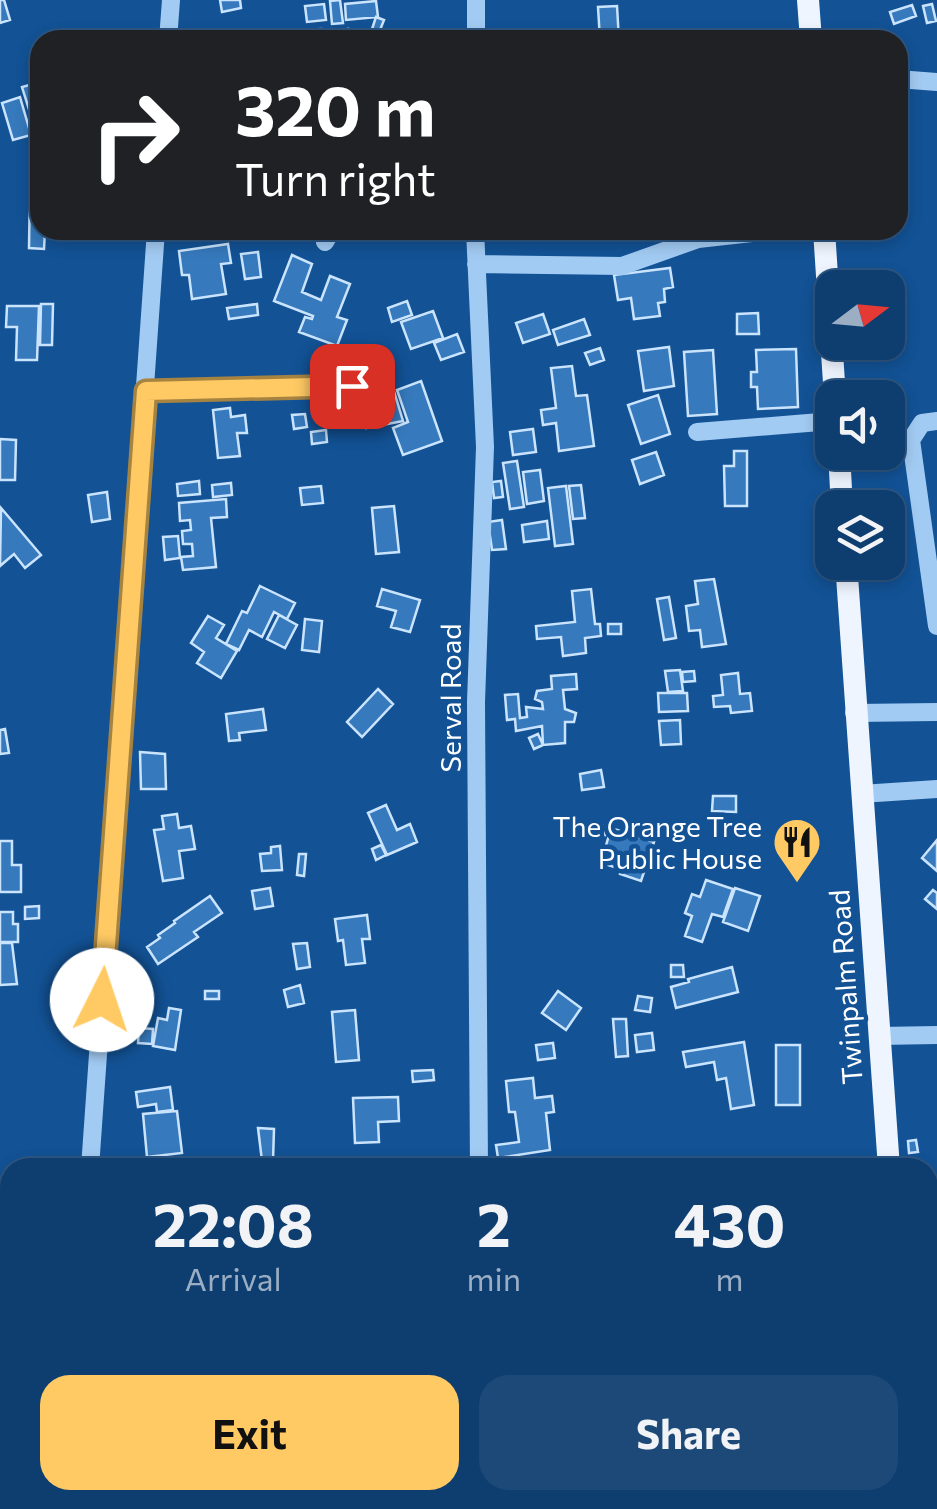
<!DOCTYPE html>
<html lang="en">
<head>
<meta charset="utf-8">
<style>
	body { margin:0; font-family:Commissioner,sans-serif; background:#1c4978; color:#f1f3f6; height:100vh; display:flex; flex-direction:column; font-size:38px; white-space:nowrap }
	* { box-sizing:border-box; margin:0 }
	p { font-size:32px; color:#9baec3 }
	.icon { flex:none; width:55px; height:55px; fill:none; stroke:currentColor; stroke-width:2; stroke-linecap:round; stroke-linejoin:round }
	.map { position:relative; flex:1; overflow:hidden }
	.side { position:absolute; left:0px; top:1158px; width:938px; height:352px; display:flex; flex-direction:column; background:#0e3e70; border-radius:30px 30px 0 0; box-shadow:0 5px 15px #0003,0 0 0 2px #2e5783 }
	.side>* { flex:none }
	.top-card { position:absolute; left:30px; top:30px; width:878px; height:210px; border-radius:30px; box-shadow:0 5px 15px #0003,0 0 0 2px #2e5783; background:#202124; color:#fff; overflow:hidden }
	.needle { width:65px; rotate:74deg }
	.buttons { position:absolute; left:815px; top:270px; display:grid; gap:20px }
	.buttons a { display:grid; place-items:center; width:90px; height:90px; border-radius:20px; background:#0e3e70; box-shadow:0 5px 15px #0003,0 0 0 2px #2e5783; font-size:50px }
	.pin { position:absolute; display:grid; place-items:center; width:85px; height:85px; color:#fff; margin:-42px; border-radius:20px; box-shadow:0 5px 15px #0006 }
	.me { position:absolute; width:110px; margin:-55px; rotate:4deg; stroke-linejoin:round; filter:drop-shadow(0 0 8px #0008) }
	.turn { display:flex; align-items:center; gap:35px; height:210px; padding:0 40px; font-size:45px }
	.turn .icon { width:130px; height:130px; stroke-width:2.5 }
	.turn b { display:block; font-size:70px; line-height:85px }
	.eta { display:flex; justify-content:space-evenly; align-items:center; height:170px; text-align:center }
	.eta b { font-size:60px; font-weight:700; line-height:70px }
	.button { display:flex; gap:20px; margin-top:auto; padding:20px 40px }
	.button a { flex:1; height:115px; border-radius:30px; background:#ffca64; color:#111; font-size:40px; font-weight:700; line-height:115px; text-align:center }
	.button a+a { background:#1c4978; color:#f1f3f6 }
	.map>svg:first-child { display:block }
</style>
</head>
<body>
<div class="map">
<svg width="937" height="1509" viewBox="0 0 937 1509">
	<rect width="100%" height="100%" fill="#125295"/>
	<path fill="#3679bc" stroke="#cae4fd" stroke-width="2.5" d="M0,0H4L10,20L0,23Z
		M220,0H240L241,8L222,12Z
		M340,0L343,23L332,24L330,1Z
		M376,1L378,17L346,20L345,4Z
		M324,4L326,20L307,22L305,6Z
		M932,4L936,21L927,23L923,6Z
		M912,5L916,16L894,24L890,12Z
		M617,6L619,40H600L598,7Z
		M376,17L384,20L378,35L371,32Z
		M321,29L322,40H306L304,30Z
		M348,29L349,40H335L334,31Z
		M40,82V134L37,135L22,87Z
		M20,97L31,135L13,140L2,103Z
		M30,184H40V230H45L44,249L29,248Z
		M228,244L231,263L221,264L226,294L192,299L189,275H182L179,251Z
		M258,252L261,277L245,279L241,254Z
		M292,255L312,264L302,292L321,300L330,276L350,284L337,317L347,320L337,346L299,332L305,317L312,319L313,316L274,301Z
		M670,268L673,287L664,289L665,302L658,303L660,316L634,319L631,298L618,300L614,275Z
		M407,301L412,315L392,322L388,308Z
		M41,304H53L52,345H40Z
		M257,304L258,315L229,319L227,308Z
		M7,306H39L37,360H16L17,327H6Z
		M433,311L443,338L411,349L401,322Z
		M758,313L759,334H737V314Z
		M543,314L550,334L523,343L516,323Z
		M584,319L590,335L558,345L553,330Z
		M457,334L464,352L441,360L434,343Z
		M669,347L674,386L644,391L638,351Z
		M600,348L604,360L590,365L585,353Z
		M796,349L798,407L758,409L757,387H751V372H757L756,350Z
		M713,350L717,414L688,416L684,352Z
		M572,366L576,396L587,395L594,446L559,451L556,423L543,425L541,410L556,408L551,368Z
		M390,378L403,421L366,428L356,389Z
		M421,381L442,441L403,455L393,428L408,422L397,390Z
		M658,395L670,434L641,444L628,405Z
		M230,408L231,417L245,415L247,433H237L240,456L218,458L213,410Z
		M305,414L307,427L294,429L292,415Z
		M533,429L536,452L513,455L510,432Z
		M326,430L327,442L312,444L311,432Z
		M0,439L16,440L15,480H0Z
		M734,451H747V506H725L724,466H734Z
		M656,452L664,475L640,484L632,460Z
		M517,461L524,507L510,509L503,463Z
		M540,470L544,501L527,504L523,472Z
		M199,481L200,494L178,496L177,484Z
		M501,481L503,497L494,498L492,482Z
		M231,483L232,495L213,497L212,485Z
		M581,485L585,518L573,519L569,486Z
		M321,486L323,503L302,505L300,488Z
		M566,486L573,544L555,546L548,488Z
		M107,492L110,519L92,522L88,495Z
		M226,499L227,517L211,518L216,567L183,570L181,557L193,556L192,544H183L182,531L191,530L190,520L180,521L179,503Z
		M394,506L399,552L376,554L372,508Z
		M1,508L41,555L25,568L14,554L0,566Z
		M502,520L506,549L492,550L488,522Z
		M547,521L549,539L524,542L522,525Z
		M178,536L180,558L165,560L163,537Z
		M714,579L726,644L702,647L700,630L689,631L686,606L698,604L695,581Z
		M260,586L295,603L287,619L274,612L262,637L249,630L239,650L226,644L242,611L247,613Z
		M382,589L420,600L410,632L391,627L396,611L377,606Z
		M591,589L595,624H600L601,636L585,638L586,653L563,656L561,637L537,639L536,626L575,622L572,591Z
		M669,597L676,638L664,640L657,599Z
		M279,615L297,625L285,648L267,639Z
		M208,616L224,625L216,638L237,651L221,678L197,663L204,652L191,643Z
		M305,619L322,621L319,652L302,650Z
		M608,624H621V634H608Z
		M680,670L683,691L668,692L665,671Z
		M694,671L695,681L683,682L682,672Z
		M738,673L740,694L750,693L752,711L731,713L730,706L714,707L713,696L723,695L721,675Z
		M576,674L577,689L563,690L565,709L576,713L574,722H565V743L543,745L542,726L516,731L515,719L507,720L505,695L518,694L520,718L527,717L526,707L543,709L542,702L535,699L537,691L552,689L551,676Z
		M378,689L393,704L362,737L347,722Z
		M658,693H687L688,711L659,712Z
		M263,709L266,730L239,733L240,740L229,741L226,714Z
		M680,720L681,744L661,745L659,721Z
		M5,729L9,753L0,754V730Z
		M538,734L543,745L534,749L529,738Z
		M140,752L165,754L166,789H141Z
		M601,770L604,787L582,790L580,774Z
		M713,796H736V812L712,811Z
		M386,805L397,830L410,824L417,842L387,855L368,813Z
		M177,814L179,828L191,826L195,849L179,851L183,878L163,881L154,830L164,829L162,816Z
		M593,824L605,826V835L592,833Z
		M611,828L654,842L641,881L620,874L621,869L601,863Z
		M937,840V871L922,858Z
		M0,841H12V865H21V892H0Z
		M381,845L386,855L376,860L372,849Z
		M280,846L282,870L262,871L260,854L271,853V847Z
		M299,854H306L304,876L297,875Z
		M706,880L733,889L723,917L712,914L702,942L685,936L692,916L685,913L692,894L700,897Z
		M270,888L273,906L255,909L252,891Z
		M735,888L760,896L748,931L723,922Z
		M933,890L937,893V909L925,899Z
		M210,896L222,913L194,932L198,937L158,964L147,947L160,938L158,935L175,923L174,921Z
		M39,906V918L25,919V907Z
		M0,912H13V924H18V942H0Z
		M367,915L370,939H362L365,963L346,965L343,940L338,941L335,919Z
		M0,943H12L17,984L0,985Z
		M307,943L310,967L297,969L293,944Z
		M671,965H683L684,977H671Z
		M732,967L738,992L676,1008L671,987L689,982L688,979Z
		M300,985L304,1003L288,1007L284,990Z
		M205,991H219V999H205Z
		M558,991L581,1008L566,1030L542,1013Z
		M638,996L652,998L650,1012L635,1010Z
		M169,1008L181,1010L175,1050L153,1046L158,1018L167,1020Z
		M355,1010L359,1060L336,1062L332,1012Z
		M613,1019H626L628,1056L616,1057Z
		M139,1028L153,1029L152,1044L138,1043Z
		M652,1033L654,1050L637,1052L635,1035Z
		M744,1042L754,1105L731,1109L726,1078L717,1080L714,1062L686,1067L683,1052Z
		M553,1043L555,1058L538,1060L536,1045Z
		M776,1045H800V1105H776Z
		M433,1070L434,1080L413,1082L412,1071Z
		M533,1078L535,1098L552,1096L554,1112L546,1113L550,1150L498,1158L496,1145L519,1142L515,1112H509L506,1081Z
		M170,1087L173,1110L157,1112L156,1104L138,1107L136,1092Z
		M398,1097L399,1121L378,1122L379,1142L355,1143L353,1098Z
		M177,1111L182,1153L147,1157L143,1114Z
		M258,1128L274,1129L273,1161H262Z
		M916,1140L918,1152L909,1153L908,1141Z
		M0,1221L10,1252V1262L5,1264L7,1273L0,1275Z
		M0,1500H32L33,1509H0Z
		M384,1500H437V1509H384Z
		M506,1500H542L546,1506L541,1509H513Z
		M621,1500H633L634,1509H622Z
		M773,1500H800L793,1509H785Z"/>
	<g fill="none" stroke-linecap="round" stroke-linejoin="round">
		<path stroke="#a2cbf3" stroke-width="18" d="M168,40L171,0
			M476,40V0
			M898,79L937,82
			M475,230L485,447L476,702L479,1168
			M325,242L332,230
			M476,264L622,266L698,239L779,230
			M146,391L351,386
			M937,421L922,423L911,440L937,626
			M697,432L832,421
			M854,713L937,712
			M861,794L937,789
			M879,1036L937,1035
			M90,1168L156,230
			M0,1444L10,1443
			M928,1455L937,1453
			M111,1500L112,1509
			M738,1500V1509"/>
		<path stroke="#eef5ff" stroke-width="22" d="M808,0L811,40
			M824,230L835,398
			M839,452L842,508
			M846,562L889,1168
			M908,1500V1509"/>
	</g>
	<g fill="none" stroke-linecap="round" stroke-linejoin="round">
		<g stroke="#a68341" stroke-width="25">
			<path id="route" d="M102,1000L146,391L352,386"/>
		</g>
		<use href="#route" stroke="#ffca64" stroke-width="18"/>
	</g>
	<defs>
		<g id="restaurant-pin" transform="scale(2.5)"><path d="M0 17L-7.5 6A9.5 9.5 0 1 1 7.5 6Z" fill="#ffca64" stroke="#125295"/><path d="M-5-6h1v4h1v-4h1v4h1v-4h1v5L-1.5 .5V6h-2V.5L-5-1ZM5-6V6H3V1.5H1.5Q1.5-4 5-6Z" fill="#111"/></g>
	</defs>
	<g fill-rule="evenodd">
		<use href="#restaurant-pin" x="797" y="842"/>
	</g>
	<g text-anchor="middle" dominant-baseline="central" stroke-width="9" stroke-linejoin="round" paint-order="stroke">
		<g font-size="28" fill="#fff" stroke="#125295">
			<text transform="translate(450 698) rotate(-90)">Serval Road</text>
			<text transform="translate(845 987) rotate(-94)">Twinpalm Road</text>
		</g>
		<g font-size="28" fill="#fff" stroke="#125295" text-anchor="end">
			<text x="762" y="826">The Orange Tree<tspan x="762" dy="32">Public House</tspan></text>
		</g>
	</g>
</svg>
<div class="buttons">
<a><svg class="needle" viewBox="-14 -14 28 28"><path d="M0-13l5 13h-10z" fill="#e53935"/><path d="M0 13l5-13h-10z" fill="#9baec3"/></svg></a>
<a><svg class="icon" aria-label="sound" viewBox="0 0 24 24"><path d="M4 9h4l5-4v14l-5-4H4zM17 9q2 3 0 6"/></svg></a>
<a><svg class="icon" aria-label="layers" viewBox="0 0 24 24"><path d="M12 4l9 5-9 5-9-5zM3 14l9 5 9-5"/></svg></a>
</div>
<div class="pin" style="left:352px;top:386px;background:#d93025"><svg class="icon" aria-label="arrive" viewBox="0 0 24 24"><path d="M6 21V4h12l-3 4 3 4H6"/></svg></div>
<svg class="me" style="left:102px;top:1000px" viewBox="-20 -20 40 40"><circle r="19" fill="#fff"/><path d="M0-13L10 11 0 6-10 11z" fill="#ffca64"/></svg>
<div class="top-card">
<div class="turn"><svg class="icon" aria-label="right" viewBox="0 0 24 24"><path d="M7 20v-9h11M14 6l5 5-5 5"/></svg><div><b>320 m</b>Turn right</div></div>
</div>
<section class="side">
<div class="eta">
<div><b>22:08</b><p>Arrival</p></div>
<div><b>2</b><p>min</p></div>
<div><b>430</b><p>m</p></div>
</div>
<div class="button"><a>Exit</a><a>Share</a></div>
</section>
</div>
</body>
</html>
